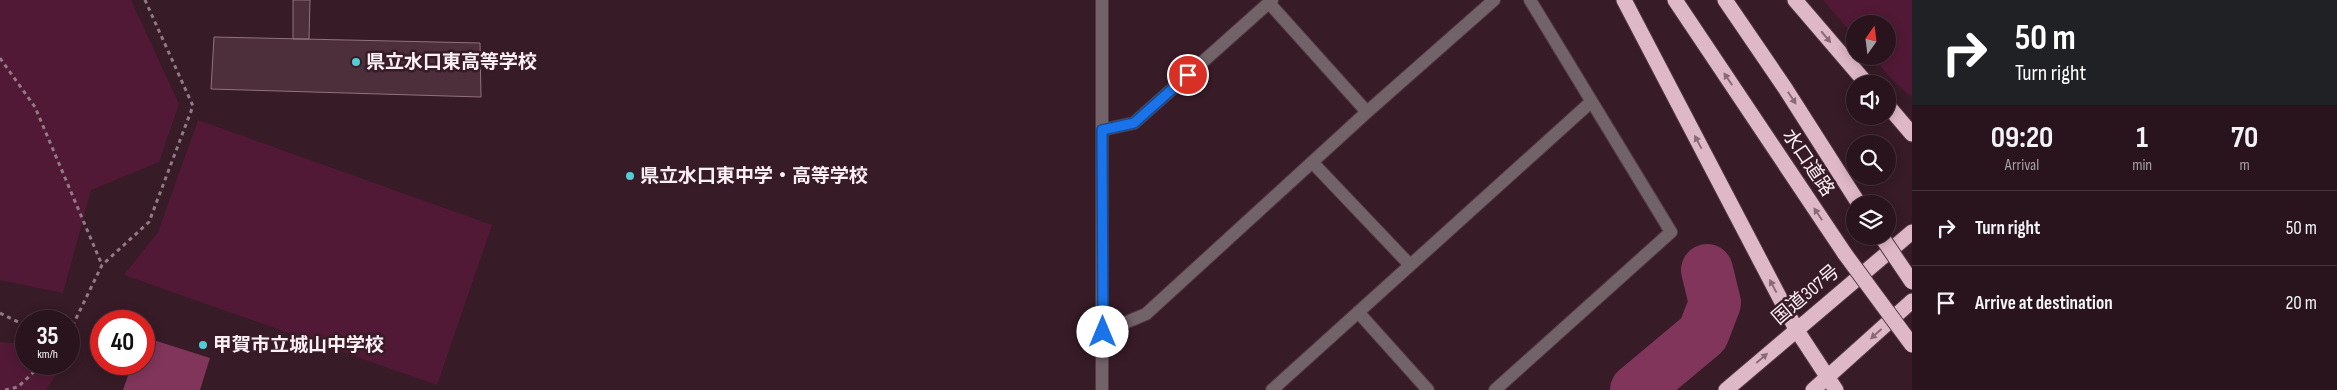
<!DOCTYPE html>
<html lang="en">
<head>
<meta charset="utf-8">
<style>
	body { margin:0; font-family:"Sofia Sans Condensed","Noto Sans JP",sans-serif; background:#311d26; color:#f1f3f6; height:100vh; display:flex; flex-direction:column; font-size:19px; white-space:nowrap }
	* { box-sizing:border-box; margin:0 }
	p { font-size:16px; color:#a59ea4 }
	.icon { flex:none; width:28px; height:28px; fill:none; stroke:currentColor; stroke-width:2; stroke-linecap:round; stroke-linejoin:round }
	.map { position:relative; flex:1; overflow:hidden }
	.sheet { display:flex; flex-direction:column; background:#29141d; width:425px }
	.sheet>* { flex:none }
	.banner { background:#202124; color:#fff; overflow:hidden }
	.needle { width:32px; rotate:14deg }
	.tools { position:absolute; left:1846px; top:15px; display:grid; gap:10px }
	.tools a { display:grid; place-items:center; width:50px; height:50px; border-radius:50%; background:#29141d; box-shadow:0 2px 12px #0003,0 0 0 1px #45333b; font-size:25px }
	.speed { position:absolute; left:15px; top:310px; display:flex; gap:10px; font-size:25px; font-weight:700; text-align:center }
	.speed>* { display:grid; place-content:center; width:65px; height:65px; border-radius:50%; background:#29141d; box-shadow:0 2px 12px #0003,0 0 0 1px #45333b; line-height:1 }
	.speed small { font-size:12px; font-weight:400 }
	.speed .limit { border:8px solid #d22; background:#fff; color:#111 }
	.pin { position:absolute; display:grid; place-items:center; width:42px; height:42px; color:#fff; margin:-21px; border:2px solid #fff; border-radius:50%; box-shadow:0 1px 5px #0007 }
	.me { position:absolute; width:55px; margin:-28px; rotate:0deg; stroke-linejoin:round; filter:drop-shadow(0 0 4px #0008) }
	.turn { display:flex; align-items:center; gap:18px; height:105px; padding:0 20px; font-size:22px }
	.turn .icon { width:65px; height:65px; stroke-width:2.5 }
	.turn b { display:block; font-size:35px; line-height:42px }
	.eta { display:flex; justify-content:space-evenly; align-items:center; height:85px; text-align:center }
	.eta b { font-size:30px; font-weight:700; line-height:35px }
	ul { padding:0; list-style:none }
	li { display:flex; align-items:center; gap:15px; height:75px; padding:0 20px; border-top:1px solid #45333b }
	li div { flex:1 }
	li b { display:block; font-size:19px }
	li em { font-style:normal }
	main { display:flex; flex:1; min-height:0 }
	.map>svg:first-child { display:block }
</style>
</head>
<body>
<main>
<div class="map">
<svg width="1912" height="390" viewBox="0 0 1912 390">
	<rect width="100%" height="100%" fill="#371b27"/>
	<path fill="#521936" d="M0,0H131L179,104L159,162L91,190L63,293L0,280Z
		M1823,0H1912V97L1896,84L1872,56H1888V24H1855V37Z
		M198,120L492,225L437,385L124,275L158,232Z
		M0,342L26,344V364H63L46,390H0Z"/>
	<path fill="#81355a" d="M144,337L210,358L200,390H123L132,364H144Z"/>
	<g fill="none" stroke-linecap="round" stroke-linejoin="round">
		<path stroke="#81355a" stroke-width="52" d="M1636,390L1703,334L1715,303L1707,270"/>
	</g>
	<path fill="#4d2e3b" stroke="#93707e" d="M293,0H310L309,39H293Z
		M214,37L480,43L481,97L211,89Z"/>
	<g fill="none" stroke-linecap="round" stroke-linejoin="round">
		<g stroke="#533944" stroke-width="14">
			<path id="minor" d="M1102,0V390
				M1269,3L1367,112
				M1102,130L1134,123L1272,0
				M1312,162L1410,265
				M1358,312L1428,390
				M1103,332L1146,314L1367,112L1494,0
				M1272,390L1591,102
				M1495,390L1671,232L1530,0"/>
		</g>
		<g stroke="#533944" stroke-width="17">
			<path id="highway" d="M1624,0L1796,329L1836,390
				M1675,0L1845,254
				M1725,0L1785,88L1859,204
				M1795,0L1867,84
				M1888,106L1912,134
				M1726,390L1912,232
				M1813,390L1912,301"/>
		</g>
		<path stroke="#907a83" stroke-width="3" stroke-dasharray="4 4" stroke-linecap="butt" d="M0,58L35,107L102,265
			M0,313L26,326
			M69,333L102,265L149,222L193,106L145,0
			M5,390L18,387L42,364"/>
		<use href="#minor" stroke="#726369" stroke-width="12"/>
		<use href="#highway" stroke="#dfb8c8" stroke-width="15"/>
		<g stroke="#533944" stroke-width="17" stroke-linecap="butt">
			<path id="highway-bridge" d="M1881,236L1912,282
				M1845,254L1912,345"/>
		</g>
		<use href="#highway-bridge" stroke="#dfb8c8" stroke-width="15"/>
	</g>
	<defs><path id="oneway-solid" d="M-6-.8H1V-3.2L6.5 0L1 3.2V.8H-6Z" transform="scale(1.25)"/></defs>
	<g fill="#8b6a78">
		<use href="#oneway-solid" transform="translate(1826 37) rotate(50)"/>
		<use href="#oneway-solid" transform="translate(1728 79) rotate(-124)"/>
		<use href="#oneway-solid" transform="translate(1792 98) rotate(57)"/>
		<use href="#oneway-solid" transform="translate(1698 142) rotate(-118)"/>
		<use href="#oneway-solid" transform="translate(1818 214) rotate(-124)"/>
		<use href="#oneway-solid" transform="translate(1773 286) rotate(-118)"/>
		<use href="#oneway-solid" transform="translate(1876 334) rotate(138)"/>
		<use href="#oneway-solid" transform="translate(1762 358) rotate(-41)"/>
	</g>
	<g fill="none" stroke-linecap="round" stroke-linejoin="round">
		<g stroke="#114b97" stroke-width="12">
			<path id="route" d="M1103,332L1102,130L1134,123L1188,75"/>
		</g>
		<use href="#route" stroke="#1a73e8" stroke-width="9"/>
	</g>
	<g fill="#52ccd5" stroke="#371b27" stroke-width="2">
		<circle cx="356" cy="62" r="5"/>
		<circle cx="630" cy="176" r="5"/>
		<circle cx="203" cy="345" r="5"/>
	</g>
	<g text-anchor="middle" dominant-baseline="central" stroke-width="5" stroke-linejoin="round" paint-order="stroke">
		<g font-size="19" font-weight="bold" fill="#fdf0f5" stroke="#371b27" text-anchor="start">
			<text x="366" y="62">県立水口東高等学校</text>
			<text x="640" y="176">県立水口東中学・高等学校</text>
			<text x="213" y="345">甲賀市立城山中学校</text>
		</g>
		<g font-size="19" fill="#fdf0f5" stroke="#371b27">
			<text transform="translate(1808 163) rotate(56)">水口道路</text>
			<text transform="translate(1806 295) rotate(-40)">国道307号</text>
		</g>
	</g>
</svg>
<div class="tools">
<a><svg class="needle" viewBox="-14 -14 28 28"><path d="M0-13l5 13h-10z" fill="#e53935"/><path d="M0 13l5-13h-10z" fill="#a59ea4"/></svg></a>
<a><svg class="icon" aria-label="sound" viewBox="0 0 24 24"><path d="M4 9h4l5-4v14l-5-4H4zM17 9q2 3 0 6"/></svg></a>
<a><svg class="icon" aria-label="search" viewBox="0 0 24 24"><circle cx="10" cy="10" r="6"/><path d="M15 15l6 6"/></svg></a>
<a><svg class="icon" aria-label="layers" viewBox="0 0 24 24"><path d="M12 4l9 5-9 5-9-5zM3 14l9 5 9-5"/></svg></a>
</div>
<div class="speed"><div>35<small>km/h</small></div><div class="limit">40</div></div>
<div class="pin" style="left:1188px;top:75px;background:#d93025"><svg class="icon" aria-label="arrive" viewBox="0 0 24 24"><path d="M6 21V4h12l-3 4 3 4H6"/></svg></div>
<svg class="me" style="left:1103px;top:332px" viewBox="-20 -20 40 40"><circle r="19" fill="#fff"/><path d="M0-13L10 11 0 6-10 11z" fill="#1a73e8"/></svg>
</div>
<section class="sheet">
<div class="banner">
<div class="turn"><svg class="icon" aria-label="right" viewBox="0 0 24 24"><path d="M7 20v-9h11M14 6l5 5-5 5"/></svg><div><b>50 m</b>Turn right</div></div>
</div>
<div class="eta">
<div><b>09:20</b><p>Arrival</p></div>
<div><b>1</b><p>min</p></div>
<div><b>70</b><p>m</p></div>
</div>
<ul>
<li><svg class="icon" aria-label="right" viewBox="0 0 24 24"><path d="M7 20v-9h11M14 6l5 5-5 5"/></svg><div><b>Turn right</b></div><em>50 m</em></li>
<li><svg class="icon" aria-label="arrive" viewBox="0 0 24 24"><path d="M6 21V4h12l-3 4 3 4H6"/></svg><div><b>Arrive at destination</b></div><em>20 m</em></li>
</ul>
</section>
</main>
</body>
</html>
